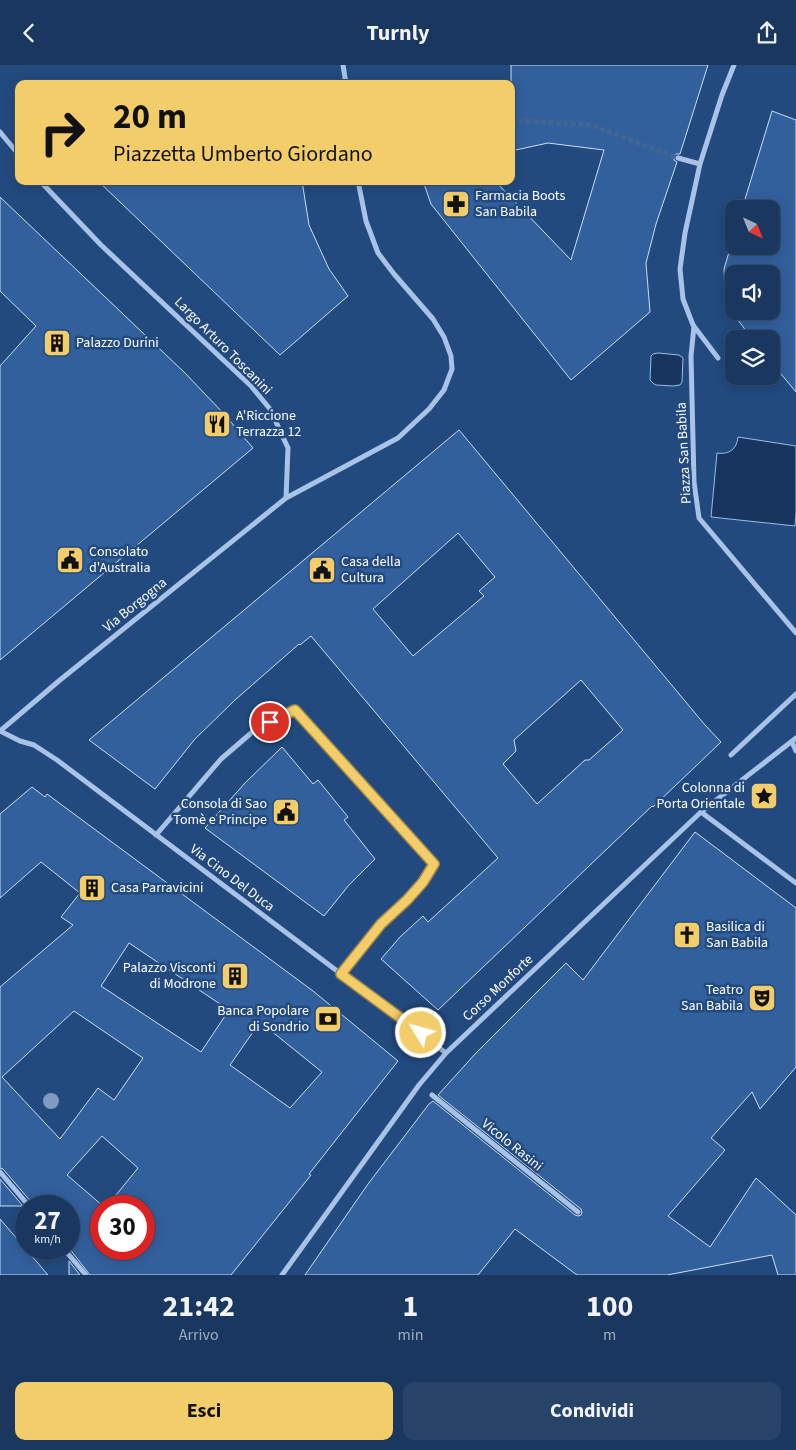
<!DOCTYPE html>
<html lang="it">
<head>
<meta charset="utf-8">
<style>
	body { margin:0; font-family:"Source Sans 3",sans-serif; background:#274368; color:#f1f3f6; height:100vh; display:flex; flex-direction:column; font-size:19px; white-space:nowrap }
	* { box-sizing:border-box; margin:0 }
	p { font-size:16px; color:#9facbd }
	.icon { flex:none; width:28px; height:28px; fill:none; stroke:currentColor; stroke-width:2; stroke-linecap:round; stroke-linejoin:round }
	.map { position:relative; height:1210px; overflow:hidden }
	.side { display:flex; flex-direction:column; background:#1a385f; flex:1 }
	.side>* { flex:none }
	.hud { position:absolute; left:15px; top:15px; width:500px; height:105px; border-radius:10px; box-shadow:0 2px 12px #0003,0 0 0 1px #385274; background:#f3cd6a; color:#111; overflow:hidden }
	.needle { width:32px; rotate:137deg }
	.tools { position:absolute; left:725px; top:135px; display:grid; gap:10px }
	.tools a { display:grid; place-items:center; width:55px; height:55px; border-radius:10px; background:#1a385f; box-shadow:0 2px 12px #0003,0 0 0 1px #385274; font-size:25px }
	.speed { position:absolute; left:15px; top:1130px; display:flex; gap:10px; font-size:25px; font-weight:700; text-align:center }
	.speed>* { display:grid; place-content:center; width:65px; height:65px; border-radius:50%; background:#1a385f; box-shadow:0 2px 12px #0003,0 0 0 1px #385274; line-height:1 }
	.speed small { font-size:12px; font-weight:400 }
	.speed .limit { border:8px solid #d22; background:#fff; color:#111 }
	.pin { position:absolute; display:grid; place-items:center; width:42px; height:42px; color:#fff; margin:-21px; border:2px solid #fff; border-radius:50%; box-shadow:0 1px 5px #0007 }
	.me { position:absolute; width:55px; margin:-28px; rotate:307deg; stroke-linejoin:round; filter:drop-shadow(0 0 4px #0008) }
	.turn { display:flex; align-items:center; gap:18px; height:105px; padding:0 15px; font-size:22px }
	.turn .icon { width:65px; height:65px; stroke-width:2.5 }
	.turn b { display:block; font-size:35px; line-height:42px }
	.eta { display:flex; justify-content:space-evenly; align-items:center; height:85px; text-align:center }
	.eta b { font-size:30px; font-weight:700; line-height:35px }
	.button { display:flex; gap:10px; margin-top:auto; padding:10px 15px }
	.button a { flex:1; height:58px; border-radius:10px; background:#f3cd6a; color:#111; font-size:20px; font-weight:700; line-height:58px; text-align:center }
	.button a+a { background:#274368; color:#f1f3f6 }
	header { display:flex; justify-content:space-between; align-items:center; height:65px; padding:0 15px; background:#1a385f; font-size:22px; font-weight:700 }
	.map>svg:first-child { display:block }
</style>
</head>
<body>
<header><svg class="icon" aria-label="back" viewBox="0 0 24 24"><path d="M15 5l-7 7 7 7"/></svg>Turnly<svg class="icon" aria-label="share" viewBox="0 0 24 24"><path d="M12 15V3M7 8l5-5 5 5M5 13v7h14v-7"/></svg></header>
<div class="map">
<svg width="796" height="1210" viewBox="0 0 796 1210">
	<rect width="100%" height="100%" fill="#224a7f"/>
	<path fill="#17355f" stroke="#9bbee8" d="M658,288L679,290L683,293L682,317L680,320L673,321L656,320L654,319L650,315L651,291L653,289Z
		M738,372L796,381V448L795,461L711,452L717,388C729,390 737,384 738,372Z"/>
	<path fill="#32609d" stroke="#cbdef5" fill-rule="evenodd" d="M511,0H708L680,89H676L674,91V95L677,97L656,159L646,198L650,247L571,315L431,139L423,116H495L571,195L604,85L548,78L511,86Z
		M772,46L796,55V327L771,297V274H752L735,251L727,235L725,226L724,204L734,170V181H771V144H742ZM734,209H771V246H734Z
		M98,116H302L309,160L329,204L348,231L280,290Z
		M0,132L185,308L225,350L253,383L0,595V301L36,261L0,226Z
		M459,365L705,660L721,677L653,742L652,741L438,945L381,894L400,872L423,851L428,857L498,793L311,571L300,580L299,579L235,635L195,674L155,724L89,675ZM458,468L495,512L479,526L484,531L413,591L373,544ZM581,615L623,665L589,695H585L537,739L503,699L516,686L514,675Z
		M282,682L313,719L318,715L348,752L344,755L375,794L349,820L324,851L205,763L245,718Z
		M32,722L45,732L47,729L313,926L398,996L309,1109L311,1110L231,1210H90L69,1183V1141H33L32,1138L3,1104L0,1103V922L73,860L61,852L80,828L41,797L0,833V749ZM129,878L229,945L201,987L101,921ZM74,946L143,993L114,1035L98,1023L60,1074L2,1012ZM260,957L322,1007L290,1043L230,1000ZM102,1071L138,1103L107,1141H144V1184H101V1141H103L67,1110Z
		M695,767L796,843V1002L760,1044L752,1027L711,1073L725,1085L668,1151L710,1182L756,1113L796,1150V1210H778L772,1190L667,1210H577L515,1164L478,1210H305L368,1119L429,1039L433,1036L575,1150L578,1151L581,1150L582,1147L581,1144L438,1030L476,988L566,898L583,915Z
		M0,1114L23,1141H0Z
		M0,1154L48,1210H0Z
		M69,1196L80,1210H69Z"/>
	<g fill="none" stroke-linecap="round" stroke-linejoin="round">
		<path stroke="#436592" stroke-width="5" stroke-dasharray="5 2.5" stroke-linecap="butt" d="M511,55L591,60L678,93"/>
		<path stroke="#a8c3e7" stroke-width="5" d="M343,0L346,19
			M0,67L19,90
			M678,93L700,99
			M40,116L101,180L251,321L270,344L288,383L286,433
			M694,261L691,291L694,417L699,453L796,568
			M718,293L693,260L683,234L680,204L685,168L700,99L722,30L734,0
			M0,666L60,615L286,433L398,373L429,344L444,325L452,304L451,291L444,272L433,254L394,209L378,188L366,156L358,116
			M0,666L20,676L34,680L57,695L446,988
			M792,677L796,686
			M731,690L796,629
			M701,747L796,818
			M156,770L221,694L257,663L295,645L434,799L423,817L407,835L381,859L341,909
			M432,1030L578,1147
			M0,1107L29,1141
			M64,1184L86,1210
			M282,1210L419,1020L446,988L701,747L796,673"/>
	</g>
	<circle fill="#7f9bc0" cx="51" cy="1036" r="8"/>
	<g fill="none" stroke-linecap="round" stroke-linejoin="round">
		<g stroke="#9e8545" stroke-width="12">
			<path id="route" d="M270,657L295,645L434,799L423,817L407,835L381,859L341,909L421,968"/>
		</g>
		<use href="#route" stroke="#f3cd6a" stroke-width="9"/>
	</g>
	<defs>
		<g id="pharmacy-square" transform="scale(1.4375)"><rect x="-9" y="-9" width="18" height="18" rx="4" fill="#f3cd6a" stroke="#224a7f"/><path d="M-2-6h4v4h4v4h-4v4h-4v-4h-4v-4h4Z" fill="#111"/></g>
		<g id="building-square" transform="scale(1.4375)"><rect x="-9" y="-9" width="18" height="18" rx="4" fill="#f3cd6a" stroke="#224a7f"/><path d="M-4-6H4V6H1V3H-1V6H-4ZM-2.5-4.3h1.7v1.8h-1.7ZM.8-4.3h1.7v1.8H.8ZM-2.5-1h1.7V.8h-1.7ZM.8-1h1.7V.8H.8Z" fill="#111"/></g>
		<g id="restaurant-square" transform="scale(1.4375)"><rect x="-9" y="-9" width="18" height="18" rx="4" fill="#f3cd6a" stroke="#224a7f"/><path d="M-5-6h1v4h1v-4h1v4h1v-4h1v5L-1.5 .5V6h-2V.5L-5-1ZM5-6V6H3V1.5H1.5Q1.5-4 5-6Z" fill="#111"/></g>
		<g id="civic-square" transform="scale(1.4375)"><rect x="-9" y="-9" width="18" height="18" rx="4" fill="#f3cd6a" stroke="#224a7f"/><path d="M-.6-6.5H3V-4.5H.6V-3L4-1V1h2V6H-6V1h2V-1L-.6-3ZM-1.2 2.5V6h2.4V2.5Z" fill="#111"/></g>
		<g id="sight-square" transform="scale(1.4375)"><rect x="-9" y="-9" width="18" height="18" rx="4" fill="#f3cd6a" stroke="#224a7f"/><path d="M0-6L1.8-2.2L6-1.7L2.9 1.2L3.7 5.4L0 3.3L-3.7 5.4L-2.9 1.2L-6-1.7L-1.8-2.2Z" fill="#111"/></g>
		<g id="church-square" transform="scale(1.4375)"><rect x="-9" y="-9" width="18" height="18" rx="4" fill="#f3cd6a" stroke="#224a7f"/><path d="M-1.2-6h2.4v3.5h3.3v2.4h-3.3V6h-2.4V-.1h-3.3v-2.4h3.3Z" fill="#111"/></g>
		<g id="theatre-square" transform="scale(1.4375)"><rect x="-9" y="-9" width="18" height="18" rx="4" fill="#f3cd6a" stroke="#224a7f"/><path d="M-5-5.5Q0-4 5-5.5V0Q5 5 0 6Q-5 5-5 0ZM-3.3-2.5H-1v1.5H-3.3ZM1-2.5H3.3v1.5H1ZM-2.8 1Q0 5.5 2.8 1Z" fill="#111"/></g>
		<g id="bank-square" transform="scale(1.4375)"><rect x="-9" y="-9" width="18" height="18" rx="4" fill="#f3cd6a" stroke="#224a7f"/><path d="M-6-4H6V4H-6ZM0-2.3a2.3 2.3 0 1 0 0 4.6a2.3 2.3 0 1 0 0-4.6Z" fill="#111"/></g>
	</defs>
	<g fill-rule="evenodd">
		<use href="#pharmacy-square" x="456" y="139"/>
		<use href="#building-square" x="57" y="278"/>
		<use href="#restaurant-square" x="217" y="359"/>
		<use href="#civic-square" x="70" y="495"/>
		<use href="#civic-square" x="322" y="505"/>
		<use href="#sight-square" x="764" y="731"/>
		<use href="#civic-square" x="286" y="747"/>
		<use href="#building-square" x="92" y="823"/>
		<use href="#church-square" x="687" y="870"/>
		<use href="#building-square" x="235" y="911"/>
		<use href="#theatre-square" x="762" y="933"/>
		<use href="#bank-square" x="328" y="954"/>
	</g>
	<g text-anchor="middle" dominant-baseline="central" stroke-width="5" stroke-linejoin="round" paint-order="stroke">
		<g font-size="14" fill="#fff" stroke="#224a7f" text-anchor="start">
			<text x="475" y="131">Farmacia Boots<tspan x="475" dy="16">San Babila</tspan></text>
			<text x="76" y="278">Palazzo Durini</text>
			<text x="236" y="351">A'Riccione<tspan x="236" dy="16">Terrazza 12</tspan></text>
			<text x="89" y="487">Consolato<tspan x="89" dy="16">d'Australia</tspan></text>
			<text x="341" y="497">Casa della<tspan x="341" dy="16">Cultura</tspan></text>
			<text x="745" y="723" text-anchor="end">Colonna di<tspan x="745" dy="16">Porta Orientale</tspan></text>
			<text x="267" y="739" text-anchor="end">Consola di Sao<tspan x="267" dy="16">Tomè e Principe</tspan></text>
			<text x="111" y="823">Casa Parravicini</text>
			<text x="706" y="862">Basilica di<tspan x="706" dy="16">San Babila</tspan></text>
			<text x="216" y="903" text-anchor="end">Palazzo Visconti<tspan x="216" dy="16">di Modrone</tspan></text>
			<text x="743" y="925" text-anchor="end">Teatro<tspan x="743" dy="16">San Babila</tspan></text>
			<text x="309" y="946" text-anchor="end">Banca Popolare<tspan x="309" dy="16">di Sondrio</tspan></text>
		</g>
		<g font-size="14" fill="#fff" stroke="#224a7f">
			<text transform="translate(223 281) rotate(45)">Largo Arturo Toscanini</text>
			<text transform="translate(684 388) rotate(-93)">Piazza San Babila</text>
			<text transform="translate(135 540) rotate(-39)">Via Borgogna</text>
			<text transform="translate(232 813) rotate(37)">Via Cino Del Duca</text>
			<text transform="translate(498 923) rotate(-43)">Corso Monforte</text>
			<text transform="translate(512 1080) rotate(39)">Vicolo Rasini</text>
		</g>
	</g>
</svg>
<div class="tools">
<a><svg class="needle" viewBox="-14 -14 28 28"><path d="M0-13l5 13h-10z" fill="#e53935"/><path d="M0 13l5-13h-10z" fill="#9facbd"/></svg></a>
<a><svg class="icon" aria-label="sound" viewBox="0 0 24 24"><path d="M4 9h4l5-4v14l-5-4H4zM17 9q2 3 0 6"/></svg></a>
<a><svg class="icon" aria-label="layers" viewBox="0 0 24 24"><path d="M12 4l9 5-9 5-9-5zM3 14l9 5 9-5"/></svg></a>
</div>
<div class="speed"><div>27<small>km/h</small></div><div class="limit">30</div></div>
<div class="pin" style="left:270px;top:657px;background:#d93025"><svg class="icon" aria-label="arrive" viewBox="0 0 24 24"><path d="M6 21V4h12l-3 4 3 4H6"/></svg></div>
<svg class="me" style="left:421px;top:968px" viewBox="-20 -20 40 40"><circle r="17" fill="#f3cd6a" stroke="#fff" stroke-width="3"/><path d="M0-11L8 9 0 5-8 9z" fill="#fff"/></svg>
<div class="hud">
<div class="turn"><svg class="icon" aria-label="right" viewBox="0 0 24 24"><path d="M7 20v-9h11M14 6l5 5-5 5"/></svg><div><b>20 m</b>Piazzetta Umberto Giordano</div></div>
</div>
</div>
<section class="side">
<div class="eta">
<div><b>21:42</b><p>Arrivo</p></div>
<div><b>1</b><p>min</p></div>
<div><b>100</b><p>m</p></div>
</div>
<div class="button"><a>Esci</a><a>Condividi</a></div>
</section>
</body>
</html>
